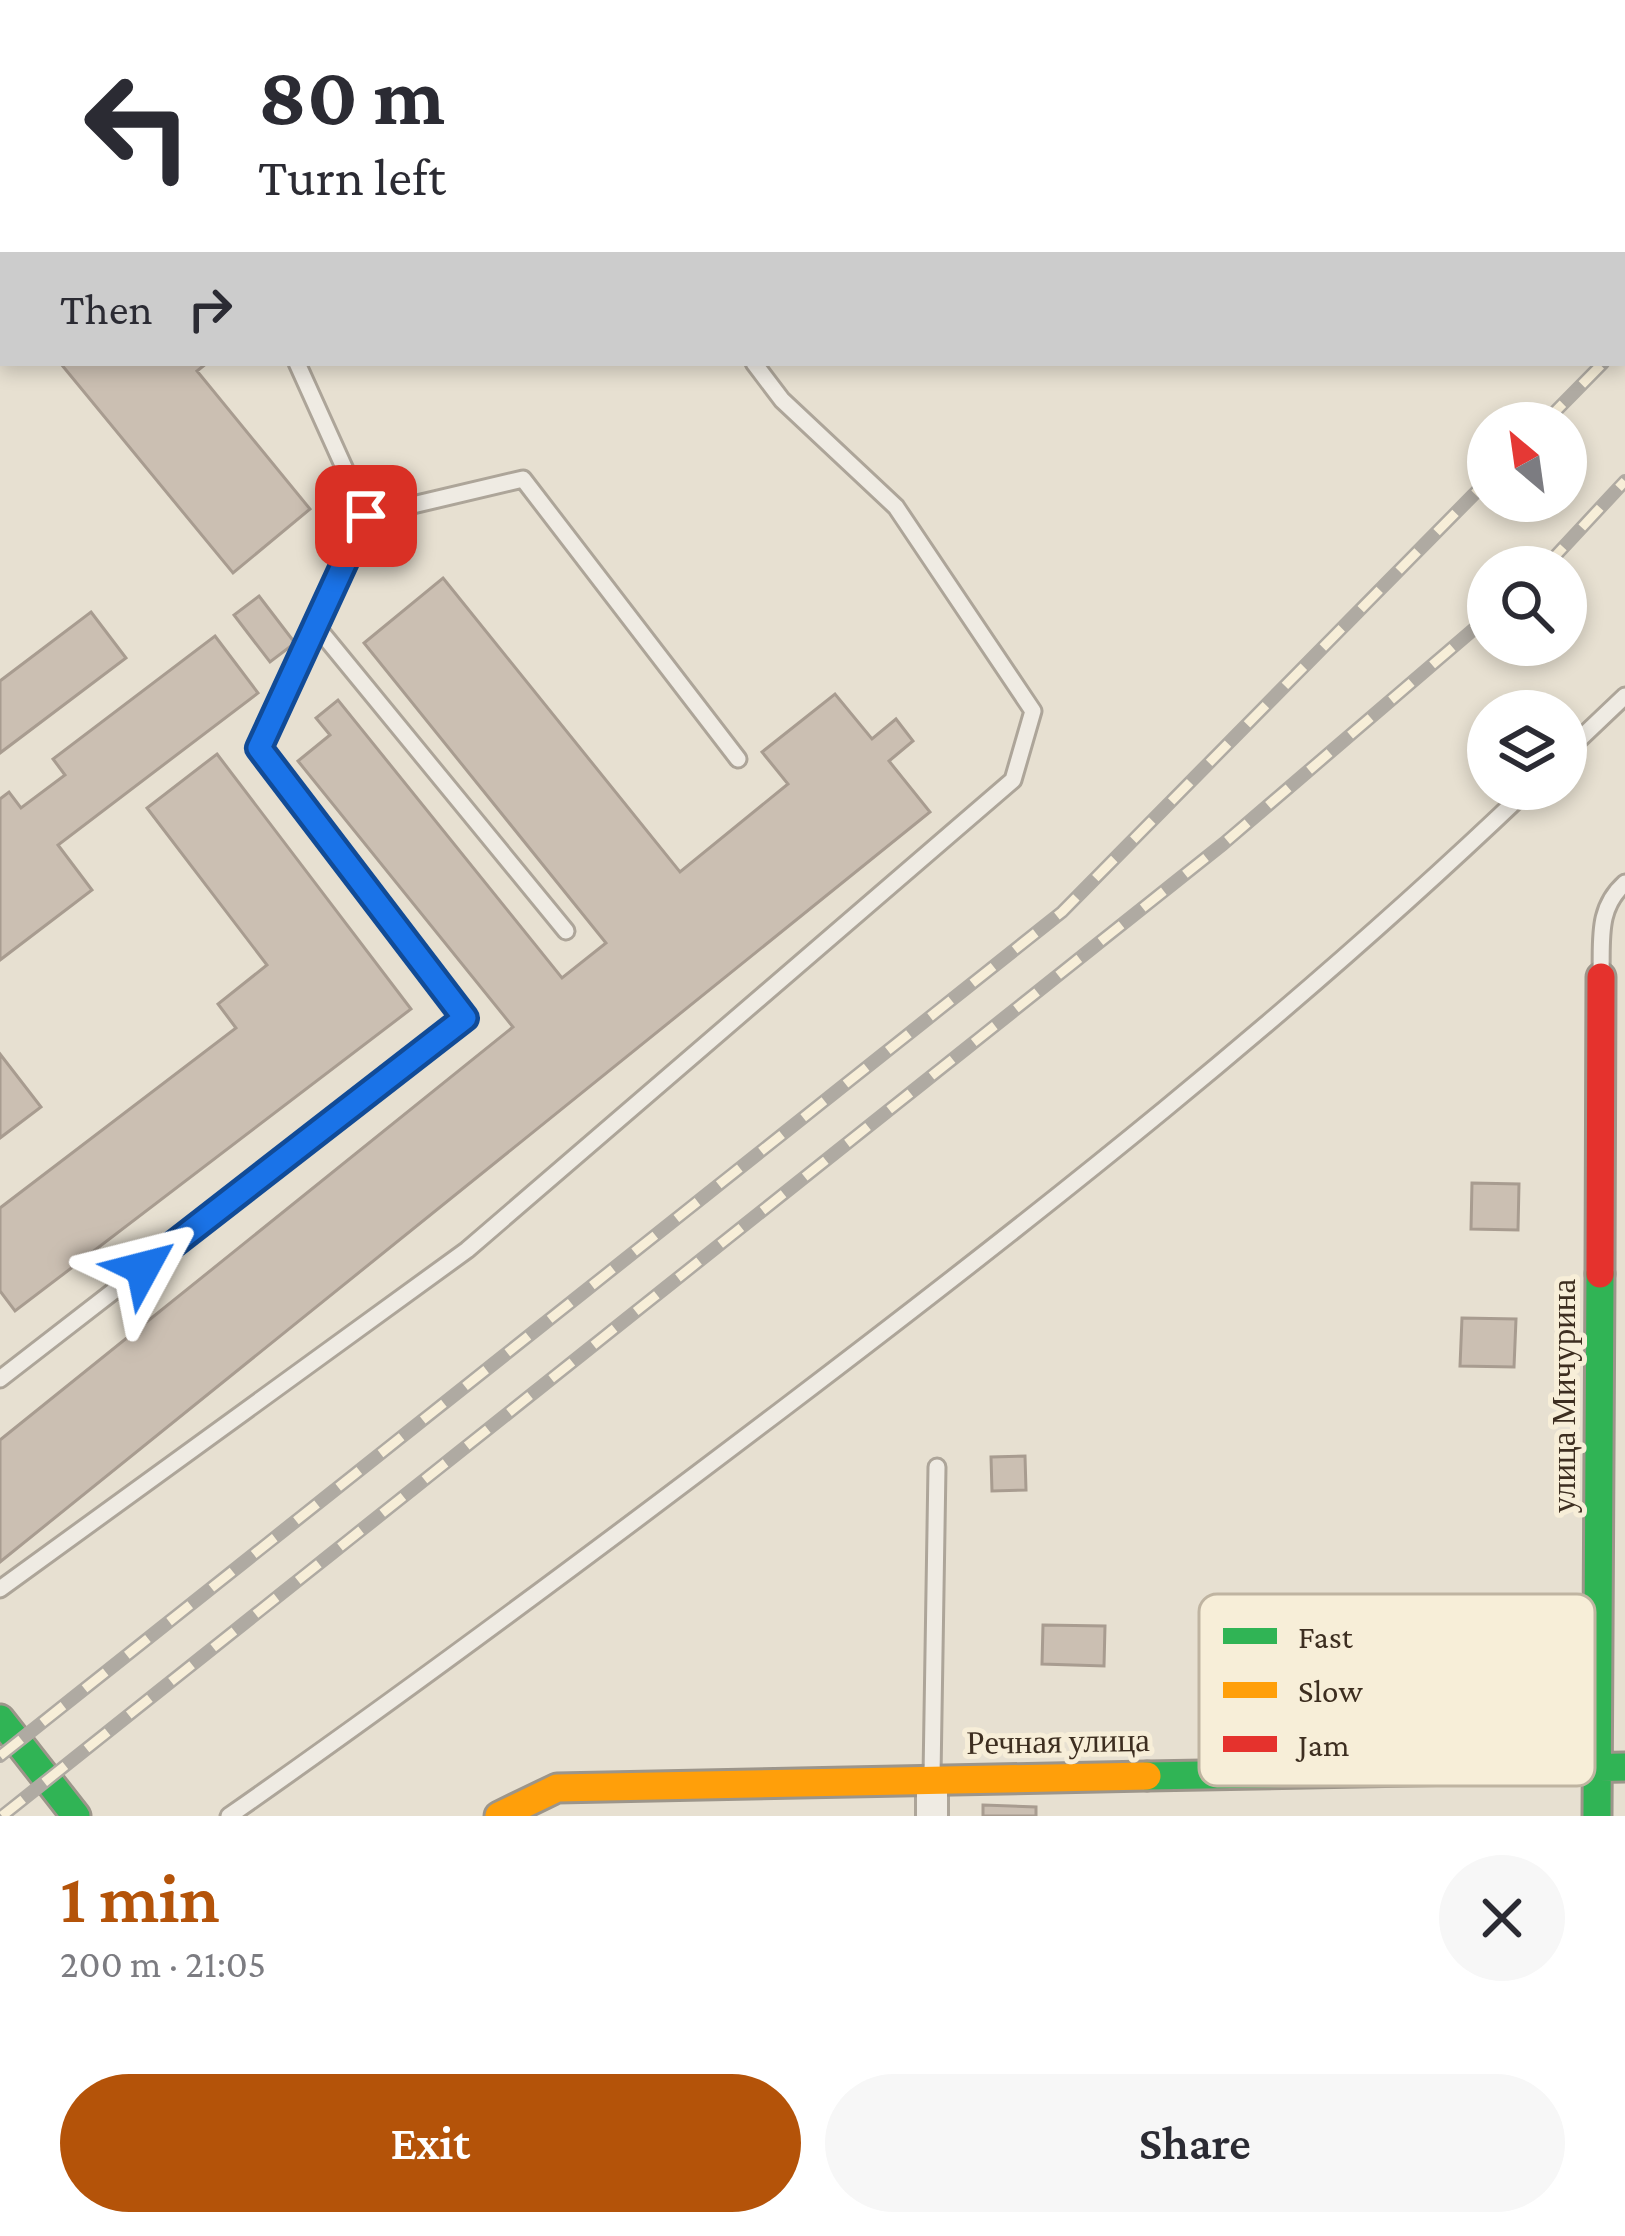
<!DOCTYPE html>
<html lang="en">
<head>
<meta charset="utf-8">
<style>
	body { margin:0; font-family:"Crimson Pro",serif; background:#f7f7f7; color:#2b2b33; height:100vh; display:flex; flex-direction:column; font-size:45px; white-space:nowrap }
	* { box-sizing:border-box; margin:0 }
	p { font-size:39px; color:#7c7c81 }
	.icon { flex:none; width:66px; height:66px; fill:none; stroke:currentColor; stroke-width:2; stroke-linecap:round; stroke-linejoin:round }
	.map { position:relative; height:1816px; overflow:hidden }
	.drawer { display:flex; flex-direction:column; background:#fff; flex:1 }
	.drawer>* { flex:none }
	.hud { position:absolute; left:0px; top:0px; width:1626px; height:366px; box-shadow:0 6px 18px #0003; background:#fff; color:#2b2b33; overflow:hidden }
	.needle { width:78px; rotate:331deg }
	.controls { position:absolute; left:1467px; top:402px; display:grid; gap:24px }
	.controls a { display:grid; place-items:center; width:120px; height:120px; border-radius:50%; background:#fff; box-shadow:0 6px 18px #0003; font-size:60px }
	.pin { position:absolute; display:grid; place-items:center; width:102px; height:102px; color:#fff; margin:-51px; border-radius:24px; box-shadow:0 6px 18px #0006 }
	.me { position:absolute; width:132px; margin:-66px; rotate:52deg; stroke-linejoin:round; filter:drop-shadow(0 0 9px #0008) }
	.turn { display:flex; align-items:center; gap:42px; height:252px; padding:0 60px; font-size:54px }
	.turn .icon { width:156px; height:156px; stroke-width:2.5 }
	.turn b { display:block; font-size:84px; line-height:102px }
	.then { display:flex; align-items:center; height:114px; padding:0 60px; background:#0003; gap:24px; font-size:45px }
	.round { display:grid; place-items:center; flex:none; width:126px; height:126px; border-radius:63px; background:#f7f7f7 }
	.head { display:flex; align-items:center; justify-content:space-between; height:204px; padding:0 60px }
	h1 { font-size:72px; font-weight:600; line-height:90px; color:#b45309 }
	.button { display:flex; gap:24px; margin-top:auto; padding:24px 60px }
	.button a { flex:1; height:138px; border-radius:72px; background:#b45309; color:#fff; font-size:48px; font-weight:600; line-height:138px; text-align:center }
	.button a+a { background:#f7f7f7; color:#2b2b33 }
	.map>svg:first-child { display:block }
</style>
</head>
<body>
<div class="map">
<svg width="1625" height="1816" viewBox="0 0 1625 1816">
	<rect width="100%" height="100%" fill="#e7e0d1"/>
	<path fill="#cbbfb2" stroke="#a89c90" stroke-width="3" d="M207,363L197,371L310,509L233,573L61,364Z
		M443,578L680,872L788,784L762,752L835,694L872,739L896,719L913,741L889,761L930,812L0,1562V1440L513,1027L298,761L330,735L316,718L338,700L562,978L606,943L364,643Z
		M259,596L295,643L270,662L234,615Z
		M91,612L126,658L0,753V681Z
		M215,636L258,693L58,845L92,890L0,960V799L9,792L21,808L65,775L53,759Z
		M217,754L411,1009L15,1311L0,1291V1208L236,1028L218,1004L267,965L147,808Z
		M0,1054L41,1107L0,1138Z
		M1472,1183L1519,1184L1518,1230L1471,1229Z
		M1462,1318L1516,1319L1514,1367L1460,1366Z
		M1025,1456L1026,1490L992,1491L991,1457Z
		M1043,1625L1105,1626L1104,1666L1042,1664Z
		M983,1805L1036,1807V1816H983Z"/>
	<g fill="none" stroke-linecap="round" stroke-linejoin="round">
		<g stroke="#ada599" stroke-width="21">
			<path id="lane" d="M486,0L488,3
				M927,0L930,3
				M195,3L199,0
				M366,516L523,479L738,759
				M316,626L566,931
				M1566,752L1625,696
				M1601,973C1602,938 1597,908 1625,883
				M0,1379L465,1019L259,748L366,516L297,363
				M0,1589L467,1250L1013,780L1033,711L896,507L782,400L754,363
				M932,1776L937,1467
				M229,1816C418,1684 601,1547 784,1408C1041,1213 1295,1012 1528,789"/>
		</g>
		<g stroke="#ada599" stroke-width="36">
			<path id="street" d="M932,1816V1780"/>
		</g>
		<g stroke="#9c958a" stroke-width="33">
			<path id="fast" d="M0,1719L76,1816
				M1147,1776L1625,1767
				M1597,1816L1600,1274"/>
		</g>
		<g stroke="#9c958a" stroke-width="33">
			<path id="slow" d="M499,1816L557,1788L1147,1776"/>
		</g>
		<g stroke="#9c958a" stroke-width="33">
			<path id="jam" d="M1600,1274L1601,977"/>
		</g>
		<use href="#lane" stroke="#efebe3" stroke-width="15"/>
		<use href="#street" stroke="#efebe3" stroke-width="30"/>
		<use href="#fast" stroke="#30b455" stroke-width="27"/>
		<use href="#slow" stroke="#ff9f0a" stroke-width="27"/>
		<use href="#jam" stroke="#e5322d" stroke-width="27"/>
		<g stroke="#afaaa2" stroke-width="14">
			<path id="rail" d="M1623,343L1625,341
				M1544,423L1603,363
				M1545,567L1625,481
				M0,1756L1062,912L1488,480
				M2,1816L1223,844L1488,617"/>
		</g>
		<use href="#rail" stroke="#f7eed8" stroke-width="9" stroke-dasharray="27" stroke-linecap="butt"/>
	</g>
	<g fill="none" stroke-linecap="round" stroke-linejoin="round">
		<g stroke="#114b97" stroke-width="30">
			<path id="route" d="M143,1268L465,1018L259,748L366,516"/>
		</g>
		<use href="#route" stroke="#1a73e8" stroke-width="21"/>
	</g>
	<g text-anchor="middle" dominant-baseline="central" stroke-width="10" stroke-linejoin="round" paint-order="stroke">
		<g font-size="33" fill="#3d2e20" stroke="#f7eed8">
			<text transform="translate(1563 1396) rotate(-90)">улица Мичурина</text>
			<text transform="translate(1058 1741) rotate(-1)">Речная улица</text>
		</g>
	</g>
	<rect x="1199" y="1594" width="396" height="192" rx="18" fill="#f7eed8" stroke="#bfb4a1" stroke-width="3"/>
	<rect x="1223" y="1628" width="54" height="16" fill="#30b455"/>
	<rect x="1223" y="1682" width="54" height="16" fill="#ff9f0a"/>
	<rect x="1223" y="1736" width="54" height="16" fill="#e5322d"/>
	<g font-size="33" fill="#3d2e20">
		<text x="1298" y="1648">Fast</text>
		<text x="1298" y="1702">Slow</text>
		<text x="1298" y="1756">Jam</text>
	</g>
</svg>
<div class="controls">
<a><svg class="needle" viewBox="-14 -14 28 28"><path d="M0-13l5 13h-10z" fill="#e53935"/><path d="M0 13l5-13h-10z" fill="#7c7c81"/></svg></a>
<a><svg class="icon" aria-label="search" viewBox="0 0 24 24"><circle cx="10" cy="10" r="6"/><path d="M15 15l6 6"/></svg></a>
<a><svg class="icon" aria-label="layers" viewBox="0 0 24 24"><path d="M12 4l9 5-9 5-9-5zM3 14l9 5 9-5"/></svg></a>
</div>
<div class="pin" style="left:366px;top:516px;background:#d93025"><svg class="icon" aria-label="arrive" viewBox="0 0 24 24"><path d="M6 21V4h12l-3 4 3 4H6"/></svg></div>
<svg class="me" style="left:143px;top:1268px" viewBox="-20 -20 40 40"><path d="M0-17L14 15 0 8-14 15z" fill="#1a73e8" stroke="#fff" stroke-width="4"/></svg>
<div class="hud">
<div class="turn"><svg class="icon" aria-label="left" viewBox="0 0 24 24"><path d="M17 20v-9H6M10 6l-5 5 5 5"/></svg><div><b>80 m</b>Turn left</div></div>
<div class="then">Then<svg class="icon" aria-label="right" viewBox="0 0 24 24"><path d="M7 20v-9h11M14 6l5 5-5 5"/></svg></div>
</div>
</div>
<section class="drawer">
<div class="head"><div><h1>1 min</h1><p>200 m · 21:05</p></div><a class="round"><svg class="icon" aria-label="close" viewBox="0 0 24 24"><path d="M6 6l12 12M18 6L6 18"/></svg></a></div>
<div class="button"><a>Exit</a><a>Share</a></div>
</section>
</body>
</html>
